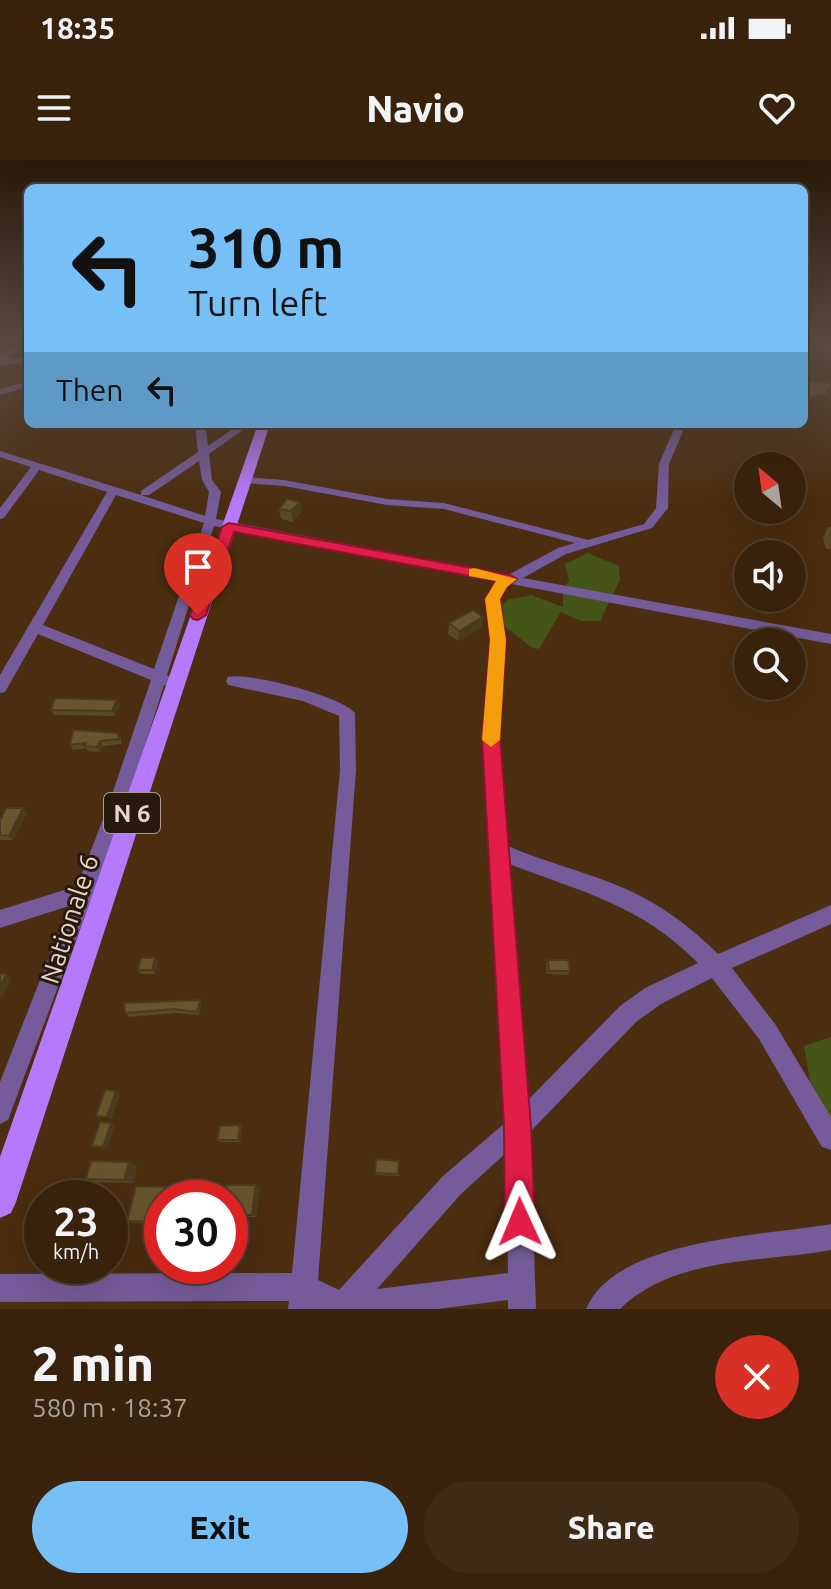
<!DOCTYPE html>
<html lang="en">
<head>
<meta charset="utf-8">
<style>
	body { margin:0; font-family:Ubuntu,sans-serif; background:#3f2a15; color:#f1f3f6; height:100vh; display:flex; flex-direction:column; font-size:30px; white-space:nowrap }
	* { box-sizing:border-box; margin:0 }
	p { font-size:26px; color:#aba49d }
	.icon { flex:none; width:44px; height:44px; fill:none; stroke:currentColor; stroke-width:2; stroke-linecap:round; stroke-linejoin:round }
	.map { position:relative; height:1149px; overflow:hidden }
	.details { display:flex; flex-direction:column; background:#38220c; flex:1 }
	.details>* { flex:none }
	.guide { position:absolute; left:24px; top:24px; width:784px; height:244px; border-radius:12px; box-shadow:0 8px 32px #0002,0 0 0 2px #523f2d; background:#77c0f7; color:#111; overflow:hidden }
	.needle { width:52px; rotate:331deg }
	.controls { position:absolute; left:734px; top:292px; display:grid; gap:16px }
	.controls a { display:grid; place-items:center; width:72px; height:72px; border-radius:50%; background:#38220c; box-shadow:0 8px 32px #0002,0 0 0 2px #523f2d; font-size:40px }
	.speed { position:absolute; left:24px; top:1020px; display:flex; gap:16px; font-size:40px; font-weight:700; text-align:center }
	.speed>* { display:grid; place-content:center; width:104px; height:104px; border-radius:50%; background:#38220c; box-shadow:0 8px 32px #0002,0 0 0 2px #523f2d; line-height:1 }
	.speed small { font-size:20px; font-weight:400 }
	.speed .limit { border:12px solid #d22; background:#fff; color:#111 }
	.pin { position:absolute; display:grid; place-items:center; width:68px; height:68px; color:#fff; margin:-82px -34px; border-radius:50% 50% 50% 0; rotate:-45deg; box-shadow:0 0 8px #0007 }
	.pin .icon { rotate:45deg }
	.me { position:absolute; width:88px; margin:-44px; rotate:359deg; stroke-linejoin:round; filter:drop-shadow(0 0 6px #0008) }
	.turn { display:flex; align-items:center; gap:28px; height:168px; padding:0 32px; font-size:36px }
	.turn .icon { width:104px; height:104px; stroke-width:2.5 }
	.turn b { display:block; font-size:56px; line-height:68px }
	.then { display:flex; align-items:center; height:76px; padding:0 32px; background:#0003; gap:16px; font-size:30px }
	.round { display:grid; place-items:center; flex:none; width:84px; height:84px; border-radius:42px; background:#3f2a15 }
	.headline { display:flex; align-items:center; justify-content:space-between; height:136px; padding:0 32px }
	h1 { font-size:48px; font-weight:800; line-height:60px }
	.button { display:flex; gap:16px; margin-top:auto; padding:16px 32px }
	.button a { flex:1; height:92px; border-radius:48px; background:#77c0f7; color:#111; font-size:32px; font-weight:800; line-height:92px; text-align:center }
	.button a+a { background:#3f2a15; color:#f1f3f6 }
	.status { display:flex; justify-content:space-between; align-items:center; height:56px; padding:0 40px; background:#38220c; direction:ltr }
	.status svg { height:22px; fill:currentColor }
	header { display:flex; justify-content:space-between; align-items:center; height:104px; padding:0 32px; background:#38220c; font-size:36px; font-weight:800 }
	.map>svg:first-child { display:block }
</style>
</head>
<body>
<div class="status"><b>18:35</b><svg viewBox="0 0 49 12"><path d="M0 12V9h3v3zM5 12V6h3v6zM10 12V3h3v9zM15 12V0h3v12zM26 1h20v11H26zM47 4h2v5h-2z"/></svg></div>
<header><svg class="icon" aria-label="menu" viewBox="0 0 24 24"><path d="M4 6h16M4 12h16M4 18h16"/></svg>Navio<svg class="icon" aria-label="heart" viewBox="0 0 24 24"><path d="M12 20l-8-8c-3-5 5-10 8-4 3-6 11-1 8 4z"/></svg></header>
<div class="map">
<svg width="831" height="1149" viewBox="0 0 831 1149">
	<rect width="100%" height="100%" fill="#4b2d10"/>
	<path fill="#455518" d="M588,393L619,406L620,420L600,461H581L561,452L539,489L531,487L504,466L503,445L507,440L531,435L563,447V430L569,420L565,404Z
		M831,877V959L812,932L804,886Z"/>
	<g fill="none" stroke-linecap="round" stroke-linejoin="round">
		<path stroke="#178b7e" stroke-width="2" d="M815,183L831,189"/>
		<path fill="#755b99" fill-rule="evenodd" d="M19,183H28L7,199L28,197V203L0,205V196Z
			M28,221V227L0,235V229Z
			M195,264H205L208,286L240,264H251L209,294L212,320L221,332L216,359L508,415L558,388L575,383L444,349L387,345L284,326L245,323L240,320L245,317L284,320L387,339L444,343L588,380L644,364L656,348L659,304L676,264H686L669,304L668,348L652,368L566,394L523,418L831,474V484L511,424L506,427L500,439L505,480L499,577L508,686C546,703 588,712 626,729C660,744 691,767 718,794L831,745V764L732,808L775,864L831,957V990L822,987L816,977L759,879L712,818L661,844L636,862L530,972L536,1149H508V1140L438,1149H288L289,1141L0,1142V1114L292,1113L340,610L339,556L303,541L228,525L226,521L228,517C249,512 341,536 355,553L356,610L318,1120L339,1130L443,1016L506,962L483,577L491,480L486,439L497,421L214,366L167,515L178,522L171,527L164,525L125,649L96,726L99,731L96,737L91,739L8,960L0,964V922L69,746L0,768V750L77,726L107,649L151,520L38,474L5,532L0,533V515L107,332L39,310L4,358L0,359V348L31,307L0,297V291L141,335V331L198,292ZM199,301L202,320L209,332L205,356L141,335H149ZM116,335L204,363L154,509L43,465ZM509,704C582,732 641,745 698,803L645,828L620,846L528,940ZM506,993L508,1113L377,1129L461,1034Z
			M831,1064V1090C761,1103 674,1096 620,1149H586C616,1078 766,1076 831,1064Z"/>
		<path fill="#b57afc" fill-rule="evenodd" d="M258,264H270L16,1042L11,1053L0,1058V997Z"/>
	</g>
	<path fill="#5b4825" d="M300,342L301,352L293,362L281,359L279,349Z
		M828,367H831V389H826L823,378Z
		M483,457L482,467L458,481L448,474L449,463Z
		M120,545L114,556L54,555L51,550Z
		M118,573L121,579V584L103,586L100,592L88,591L86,588L73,590L70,585Z
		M27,653L13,680H0V660Z
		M155,798L158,802L155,814H141L138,810Z
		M548,800L570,811L568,815L547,814L546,803Z
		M202,844L199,855L177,853L129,857L125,853Z
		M240,965L242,967L240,982H220L217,980Z
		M399,1001V1016L376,1015L375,1013Z
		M137,1005L133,1023L95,1022L86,1019Z
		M136,1026L226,1029L260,1028L256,1057H230V1038H162V1063H135L127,1061Z"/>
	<path fill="#4a3b1e" d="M825,235L823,240L804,242L806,237Z
		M300,342L301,352L293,362L291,351Z
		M483,457L482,467L458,481L459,471Z
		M117,540L120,545L114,556L112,551Z
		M100,581L103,586L100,592L97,587Z
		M23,648L27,653L13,680L9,676Z
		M155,798L158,802L155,814L152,810Z
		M6,814L11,818L2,839L0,838V828Z
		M200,840L202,844L199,855L197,852Z
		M116,931L120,934L112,959L107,957Z
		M111,963L115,965L107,989L103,987Z
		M240,965L242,967L240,982L238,980Z
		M129,1002L137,1005L133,1023L124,1020Z
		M256,1025L260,1028L256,1057L252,1055Z
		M161,1038H162V1063L156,1062Z"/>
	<path fill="#6a542b" stroke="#4a3b1e" stroke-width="2" d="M804,220L831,223V224L825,235L806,237L807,244L804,243Z
		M287,339L300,342L291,351L279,349Z
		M473,450L483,457L459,471L449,463Z
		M55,538L117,540L112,551L51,550Z
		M73,570L118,573L119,579L100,581L97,587L84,586L86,583L70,585Z
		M6,648H23L9,676L0,675V660Z
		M141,798H155L152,810H138Z
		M548,800H568L570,811H549Z
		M0,814H6L0,828Z
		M200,840L197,852L174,849L125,853L124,843Z
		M105,930L116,931L107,957L96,956Z
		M100,962L111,963L103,987L92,986Z
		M240,965L238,980H217L220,966Z
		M376,999L399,1001L398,1014L375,1013Z
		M91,1001L129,1002L124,1020L86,1019Z
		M227,1025H256L252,1055H230V1038H161L156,1062L127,1061L136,1026L226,1029Z"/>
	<linearGradient id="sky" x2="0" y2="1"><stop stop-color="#291909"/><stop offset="0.53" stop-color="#5b4c42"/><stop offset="1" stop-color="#5b4c42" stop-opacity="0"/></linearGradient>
	<rect width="831" height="344" fill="url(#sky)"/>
	<path fill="#e11d48" stroke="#92132f" stroke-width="2" d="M229,363L510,415L517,419L507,427L500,439L506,480L500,577L531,967L535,1062L530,1072L520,1076L509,1072L505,1062L504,967L482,577L490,480L485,439L496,421L234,372L206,455L198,460L193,459L190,455L222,367Z"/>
	<path fill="#f59e0b" d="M474,408L517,419L507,427L500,439L506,480L500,580L491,587L482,580L490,480L485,439L496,421L469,416V409Z"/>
	<g text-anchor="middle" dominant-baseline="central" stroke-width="6" stroke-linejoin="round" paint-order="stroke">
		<rect fill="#27190d" stroke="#ae9d8e" stroke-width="2" x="104" y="633" width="56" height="40" rx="6"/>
		<g font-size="24" font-weight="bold" fill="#e8d5c5">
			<text x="132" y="653">N 6</text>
		</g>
		<g font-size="26" fill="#e8d5c5" stroke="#27190d">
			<text transform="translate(69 759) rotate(-72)">Nationale 6</text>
		</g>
	</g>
</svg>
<div class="controls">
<a><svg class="needle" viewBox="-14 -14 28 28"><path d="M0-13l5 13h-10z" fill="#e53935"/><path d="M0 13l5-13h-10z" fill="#aba49d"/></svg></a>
<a><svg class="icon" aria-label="sound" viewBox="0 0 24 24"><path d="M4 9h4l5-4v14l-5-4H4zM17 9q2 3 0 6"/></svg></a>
<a><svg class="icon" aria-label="search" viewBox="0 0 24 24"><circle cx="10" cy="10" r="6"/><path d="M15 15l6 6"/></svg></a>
</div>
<div class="speed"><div>23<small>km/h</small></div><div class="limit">30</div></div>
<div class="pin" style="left:198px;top:455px;background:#d93025"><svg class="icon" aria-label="arrive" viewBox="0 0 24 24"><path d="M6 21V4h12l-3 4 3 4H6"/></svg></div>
<svg class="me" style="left:520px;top:1062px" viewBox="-20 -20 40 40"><path d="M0-17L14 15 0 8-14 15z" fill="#e11d48" stroke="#fff" stroke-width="4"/></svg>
<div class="guide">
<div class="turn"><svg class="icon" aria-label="left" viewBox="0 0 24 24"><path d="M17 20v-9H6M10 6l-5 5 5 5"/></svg><div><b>310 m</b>Turn left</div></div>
<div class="then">Then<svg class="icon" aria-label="left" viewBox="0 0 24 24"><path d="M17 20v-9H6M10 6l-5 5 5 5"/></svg></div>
</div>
</div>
<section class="details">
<div class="headline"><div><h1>2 min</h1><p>580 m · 18:37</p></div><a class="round" style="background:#d93025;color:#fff"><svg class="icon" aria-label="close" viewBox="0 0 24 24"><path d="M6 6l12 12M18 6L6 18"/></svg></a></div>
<div class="button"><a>Exit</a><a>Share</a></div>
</section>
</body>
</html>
